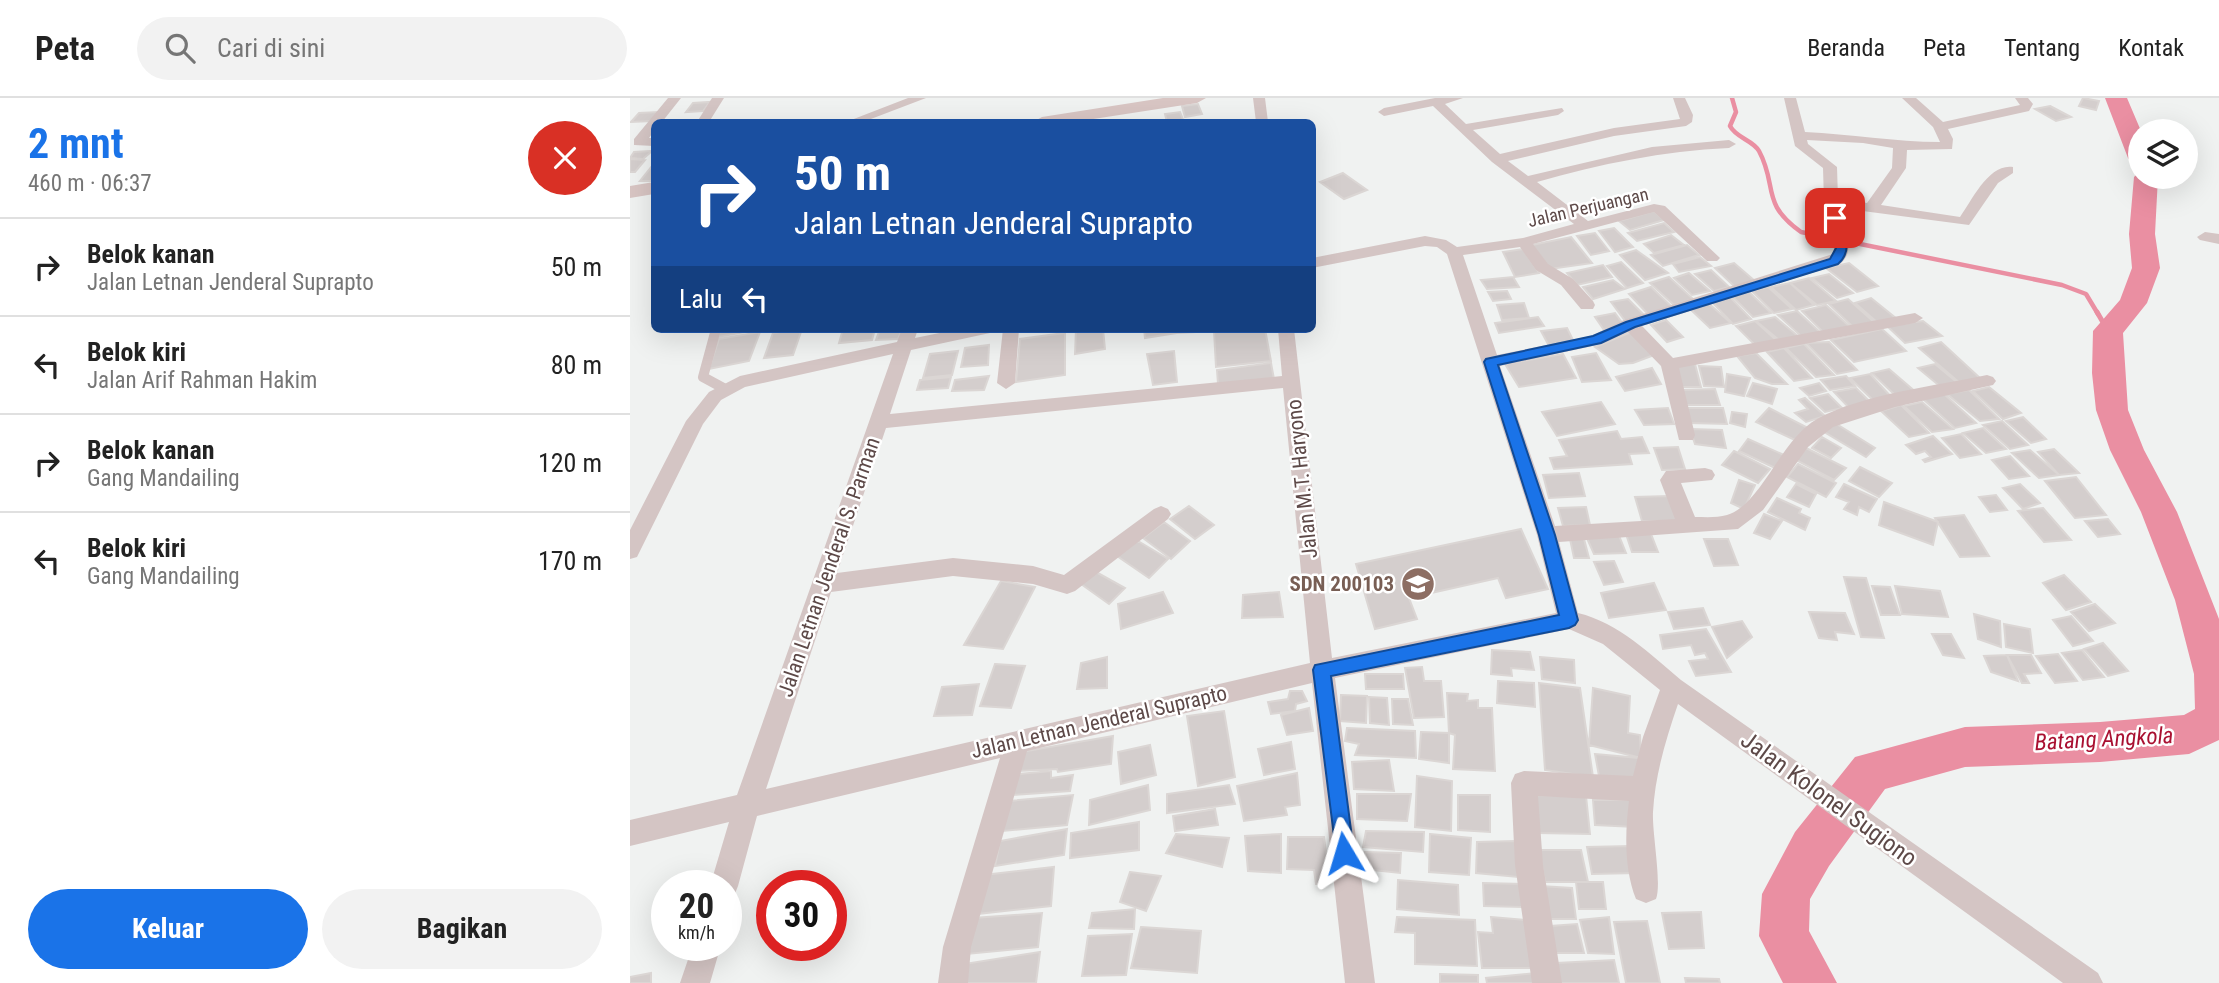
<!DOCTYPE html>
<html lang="id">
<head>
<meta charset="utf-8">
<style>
	body { margin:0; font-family:"Roboto Condensed",sans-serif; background:#f2f2f2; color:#222; height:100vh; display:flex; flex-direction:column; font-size:26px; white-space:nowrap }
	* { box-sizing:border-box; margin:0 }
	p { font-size:23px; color:#767676 }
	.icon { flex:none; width:38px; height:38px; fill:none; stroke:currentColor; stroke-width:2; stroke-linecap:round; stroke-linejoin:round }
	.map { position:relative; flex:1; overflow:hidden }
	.panel { display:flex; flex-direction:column; background:#fff; width:630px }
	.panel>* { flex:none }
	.banner { position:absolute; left:21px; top:21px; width:665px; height:214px; border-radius:10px; box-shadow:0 7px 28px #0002; background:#1a4fa0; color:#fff; overflow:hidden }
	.tools { position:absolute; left:1498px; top:21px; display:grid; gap:14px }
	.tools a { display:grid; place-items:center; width:70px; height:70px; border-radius:50%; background:#fff; box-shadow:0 7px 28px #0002; font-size:35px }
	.speed { position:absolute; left:21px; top:772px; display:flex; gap:14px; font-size:35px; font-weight:700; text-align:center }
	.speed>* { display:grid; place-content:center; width:91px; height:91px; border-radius:50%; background:#fff; box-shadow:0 7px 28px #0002; line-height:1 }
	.speed small { font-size:18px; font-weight:400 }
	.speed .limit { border:10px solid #d22; background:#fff; color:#111 }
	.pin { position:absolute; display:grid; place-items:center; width:60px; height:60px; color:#fff; margin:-30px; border-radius:14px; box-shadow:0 4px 10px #0006 }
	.me { position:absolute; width:77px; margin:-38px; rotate:353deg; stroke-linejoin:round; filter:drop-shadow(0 0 5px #0008) }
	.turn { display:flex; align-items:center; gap:24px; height:147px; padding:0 28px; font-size:32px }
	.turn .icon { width:91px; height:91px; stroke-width:2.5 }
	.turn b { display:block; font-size:49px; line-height:60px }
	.then { display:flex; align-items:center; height:66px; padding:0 28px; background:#0003; gap:14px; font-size:26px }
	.round { display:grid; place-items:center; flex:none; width:74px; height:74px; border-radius:37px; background:#f2f2f2 }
	.overview { display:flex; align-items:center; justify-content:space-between; height:119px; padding:0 28px }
	h1 { font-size:42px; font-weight:700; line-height:52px; color:#1a73e8 }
	.primary-button { display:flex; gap:14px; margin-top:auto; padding:14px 28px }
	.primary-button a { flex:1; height:80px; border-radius:42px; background:#1a73e8; color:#fff; font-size:28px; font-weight:700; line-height:80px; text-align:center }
	.primary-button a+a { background:#f2f2f2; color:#222 }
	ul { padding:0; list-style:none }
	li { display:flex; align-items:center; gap:21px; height:98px; padding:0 28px; border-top:2px solid #e0e0e0 }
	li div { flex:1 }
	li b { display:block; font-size:26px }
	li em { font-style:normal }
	header { display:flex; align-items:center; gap:42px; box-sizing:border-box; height:98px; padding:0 35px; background:#fff; border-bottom:2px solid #e0e0e0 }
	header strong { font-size:33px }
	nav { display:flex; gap:38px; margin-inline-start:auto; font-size:24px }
	.search { width:490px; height:63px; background:#f2f2f2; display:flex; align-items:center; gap:18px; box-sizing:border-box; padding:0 24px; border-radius:38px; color:#767676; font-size:26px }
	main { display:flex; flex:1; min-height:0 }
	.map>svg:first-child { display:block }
</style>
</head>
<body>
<header>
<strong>Peta</strong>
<div class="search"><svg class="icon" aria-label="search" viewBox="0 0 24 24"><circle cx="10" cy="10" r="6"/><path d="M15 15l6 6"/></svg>Cari di sini</div>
<nav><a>Beranda</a><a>Peta</a><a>Tentang</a><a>Kontak</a></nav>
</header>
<main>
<section class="panel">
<div class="overview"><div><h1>2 mnt</h1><p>460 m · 06:37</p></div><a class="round" style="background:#d93025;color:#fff"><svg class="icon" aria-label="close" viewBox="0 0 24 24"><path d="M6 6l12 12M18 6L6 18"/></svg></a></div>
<ul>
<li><svg class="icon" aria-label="right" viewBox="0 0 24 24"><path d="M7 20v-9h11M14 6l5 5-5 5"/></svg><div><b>Belok kanan</b><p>Jalan Letnan Jenderal Suprapto</p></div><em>50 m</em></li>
<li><svg class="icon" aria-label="left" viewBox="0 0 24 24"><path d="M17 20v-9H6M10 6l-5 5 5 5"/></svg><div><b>Belok kiri</b><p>Jalan Arif Rahman Hakim</p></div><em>80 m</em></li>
<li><svg class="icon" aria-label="right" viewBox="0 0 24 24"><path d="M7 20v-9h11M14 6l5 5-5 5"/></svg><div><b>Belok kanan</b><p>Gang Mandailing</p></div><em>120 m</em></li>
<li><svg class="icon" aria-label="left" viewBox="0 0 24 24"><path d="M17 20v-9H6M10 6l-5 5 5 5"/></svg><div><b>Belok kiri</b><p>Gang Mandailing</p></div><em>170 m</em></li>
</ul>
<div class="primary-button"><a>Keluar</a><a>Bagikan</a></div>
</section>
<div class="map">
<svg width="1589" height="885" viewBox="0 0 1589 885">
	<rect width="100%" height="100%" fill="#f0f2f1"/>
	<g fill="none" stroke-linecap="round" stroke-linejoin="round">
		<path stroke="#ea8fa2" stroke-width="4.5" d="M1102,0L1106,14L1100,28C1106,40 1123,42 1129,53C1148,88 1130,105 1171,134L1432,187L1456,196L1468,216"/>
		<path stroke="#ea8fa2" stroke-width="5" d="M1467,214L1478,233"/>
		<path fill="#ea8fa2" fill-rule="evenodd" d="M1475,0H1497L1511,33L1510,67L1502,65L1498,60Z
			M1510,73V79H1528L1525,136L1530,170L1517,205L1493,235L1498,312L1514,352L1547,414L1589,521V642L1559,656L1470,664L1335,669L1255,691L1199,768L1180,801L1179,833L1207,885H1153L1129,838L1132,796L1165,734L1225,659L1335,629L1470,624L1554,617L1565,611L1564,576L1545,502L1511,414L1480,352L1466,312L1462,275L1463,233L1490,202L1502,170L1499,136L1504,79Z"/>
	</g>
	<path fill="#d4cecd" stroke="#dbd6d4" stroke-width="2" d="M1453,0L1469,3L1466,12L1449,8Z
		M80,4L73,13L56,14L63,5Z
		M568,6L572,16L555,19L552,8Z
		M1420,8L1441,19L1426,23L1405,11Z
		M28,14L22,23L1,24L9,15Z
		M550,14L554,24H537L535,16Z
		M22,53L13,61L0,60L4,54Z
		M0,61L15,62L5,74H0Z
		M22,68H24L22,83H10Z
		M713,75L737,92L714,101L690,84Z
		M1024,113L1034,122L1000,132L989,123Z
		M1034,125L1044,134L1007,143L998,135Z
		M984,130L1003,149L985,154L969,133Z
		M965,135L979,153L961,157L947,138Z
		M1041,137L1054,147L1024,155L1014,146Z
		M941,139L962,165L920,171L902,147Z
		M1057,147L1069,157L1033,168L1021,157Z
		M893,151L909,175L885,179L873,154Z
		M1006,152L1038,175L1015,182L990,157Z
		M1070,159L1081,168L1049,174L1043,166Z
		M991,164L1013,185L997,190L977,168Z
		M1104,165L1125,183L1105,189L1085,170Z
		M1219,165L1248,188L1227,194L1196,170Z
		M973,167L982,179L947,187L937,175Z
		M1081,172L1099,189L1084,193L1065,176Z
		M1059,175L1080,193L1062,197L1044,180Z
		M1199,176L1223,195L1207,200L1182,180Z
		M883,179L889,189L857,191L851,182Z
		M1039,179L1063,201L1044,207L1020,185Z
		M1179,180L1206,203L1187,207L1160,185Z
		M983,182L995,191L963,201L953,189Z
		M1160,185L1184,207L1166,212L1141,189Z
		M1021,189L1042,209L1018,216L999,196Z
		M1138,189L1162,211L1144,215L1122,193Z
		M877,193L881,201L863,203L858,194Z
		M1119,194L1141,215L1123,219L1102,198Z
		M1099,198L1121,221L1103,226L1081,203Z
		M1241,200L1267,221L1248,225L1225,205Z
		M998,201L1015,218L996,224L981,204Z
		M1218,201L1244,224L1223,229L1199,206Z
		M894,205L899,220L872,222L867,207Z
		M1078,205L1101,225L1080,230L1059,210Z
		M1196,207L1220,229L1193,234L1172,213Z
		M1167,213L1191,235L1171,238L1148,217Z
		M985,215L993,226L974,232L965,219Z
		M908,219L914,228L869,235L865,225Z
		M1145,219L1169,239L1149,242L1126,223Z
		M1036,222L1053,239L1037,244L1021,227Z
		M1125,223L1146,242L1125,247L1106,228Z
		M1293,223L1312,238L1275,245L1257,228Z
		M937,230L944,244L919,248L911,233Z
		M91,231H131L88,239Z
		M172,231L163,257L134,260L143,235Z
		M213,231H245L242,242L209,245Z
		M250,231H272L268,241L246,242Z
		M446,231H473L475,251L445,256Z
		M514,231H546L547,235L515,240Z
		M546,231H582L584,233L547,235Z
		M605,231H635L641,263L586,269L584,233Z
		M1252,231L1276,253L1224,264L1201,242Z
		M130,234L119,263L79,271L89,241Z
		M1001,234L1024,257L1003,265L989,266L965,249Z
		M435,235V277L386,284L390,241Z
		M1199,244L1227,272L1207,276L1176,245Z
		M1311,244L1351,281L1331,286L1289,250Z
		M1174,246L1204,277L1186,279L1156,250Z
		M359,247L358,267L331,269L335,250Z
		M1154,250L1182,280L1164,283L1137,254Z
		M328,253L322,277L293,280L300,256Z
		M544,253L547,284L523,287L517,256Z
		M966,255L981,282L952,284L942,259Z
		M1126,255L1157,286H1142L1125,280L1107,258Z
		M933,256L946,280L889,289L875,266Z
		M641,265L644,281L588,286L587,272Z
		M1065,266L1071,289H1048L1043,267Z
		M1305,266L1329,286L1312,290L1288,270Z
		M1069,268L1091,269L1094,289L1074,288Z
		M1022,270L1031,286L995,293L986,279Z
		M1259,271L1287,295L1268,300L1242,275Z
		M1097,276L1120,280L1114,298L1095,294Z
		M1240,276L1264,302L1247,306L1220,280Z
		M359,278L354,292L322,293L325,282Z
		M1216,278L1225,288L1200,292L1191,282Z
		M321,279L318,290L287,292L290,282Z
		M1123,285L1147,291L1142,306L1117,298Z
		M1189,285L1196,293L1179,298L1170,290Z
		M1359,289L1391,315L1373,321L1343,293Z
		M1226,290L1243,307L1221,312L1204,294Z
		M1085,291L1090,307H1056L1052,292Z
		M1339,292L1369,321L1350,323L1317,296Z
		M1198,296L1212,310L1195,314L1180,300Z
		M1314,296L1346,325L1325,330L1293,301Z
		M1175,300L1195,318L1176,324L1165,315L1178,311L1169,302Z
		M971,304L985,326L927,338L912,314Z
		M1292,304L1323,331L1302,334L1274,308Z
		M1271,307L1299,335L1279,339L1251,313Z
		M1038,310L1044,326L1014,327L1005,312Z
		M1056,310H1093L1097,326L1060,325Z
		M1139,310L1178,330L1165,342L1126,324Z
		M1102,314L1117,316L1115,329L1100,325Z
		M1393,319L1416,341L1401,345L1376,323Z
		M1372,323L1398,347L1380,351L1353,327Z
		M1205,325L1245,350L1236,359L1191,332Z
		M1353,330L1376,351L1356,355L1333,335Z
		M1060,331L1092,332L1096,350L1065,346Z
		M987,333L991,341L1012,339L1019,355L999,356L1002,366L924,371L920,360L937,358L929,342Z
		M1331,336L1351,356L1330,360L1312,340Z
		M1303,338L1322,356L1295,364L1293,362L1301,359L1295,353L1286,356L1276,347Z
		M1192,339L1211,350L1201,360L1182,350Z
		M1118,341L1154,357L1145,370L1109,353Z
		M1048,349L1055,371L1032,372L1024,350Z
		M1176,350L1216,370L1204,382L1166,362Z
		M1424,351L1449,375L1429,377L1408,354Z
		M1400,352L1429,377L1409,380L1382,355Z
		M1104,353L1140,371L1128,385L1092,367Z
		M1380,358L1399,378L1379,381L1362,362Z
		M1168,366L1206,385L1196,399L1157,379Z
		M1230,369L1262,385L1249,399L1219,383Z
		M949,375L955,398L919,400L913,377Z
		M1446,379L1476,417L1445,420L1415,383Z
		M1109,382L1125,387L1114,411L1101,405Z
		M1166,386L1186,396L1179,409L1157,399Z
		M1214,386L1247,401L1239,414L1229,409L1227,417L1214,411L1219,404L1206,399Z
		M1390,386L1410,405L1393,411L1373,390Z
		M1366,397L1377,412L1360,414L1349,399Z
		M1039,398L1049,423H1012L1005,399Z
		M1147,400L1171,411L1169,415L1180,420L1175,432L1138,414Z
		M1254,404L1308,424L1303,447L1249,427Z
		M559,408L584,427L565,441L540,421Z
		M956,409L960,427L933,428L928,410Z
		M1413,410L1441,442L1414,444L1388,413Z
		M1134,416L1152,423L1140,441L1124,435Z
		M1334,417L1359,458L1330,459L1305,420Z
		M1478,421L1490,436L1468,439L1455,423Z
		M534,424L560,443L541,461L513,440Z
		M891,431L918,491L876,500L868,480L779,500L787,521L745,531L726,466Z
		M988,435L996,455L964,456L956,438Z
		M996,436H1021L1028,454H1002Z
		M940,441H954L959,460H944Z
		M1074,441H1098L1108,467L1084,468Z
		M508,443L538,461L519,480L487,458Z
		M984,463L993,484L974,487L964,464Z
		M466,474L495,490L479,506L451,486Z
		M1434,477L1461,504L1436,512L1413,485Z
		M1214,479L1236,480L1254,540L1231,539Z
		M371,483L405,489L373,551L334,547Z
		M1024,485L1036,512L979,520L971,495Z
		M1242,488L1260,489L1270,517H1251Z
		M1265,488L1310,493L1318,519L1272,516Z
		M533,494L543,515L491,531L488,506Z
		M649,494L653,519L612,520L613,497Z
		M1465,506L1485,525L1459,533L1441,514Z
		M1073,510L1080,527L1044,531L1038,514Z
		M1179,514L1215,515L1224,536L1205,534L1207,542L1189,540Z
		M1344,516L1370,523L1371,549L1348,541Z
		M1441,518L1463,543L1443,548L1423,522Z
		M1112,523L1122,539L1097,560L1082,529Z
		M1374,526L1400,531L1403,555L1376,549Z
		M1076,531L1101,574L1066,578L1059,563L1078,561L1075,555L1065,557L1061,547L1033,551L1030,537Z
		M1302,536H1321L1334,560L1313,557Z
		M1473,545L1498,573L1478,578L1454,551Z
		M862,552L900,554L904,572L881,570L882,578L861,576Z
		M1452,552L1474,579L1453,582L1432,555Z
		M1428,556L1447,583L1425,585L1406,558Z
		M1377,557H1401L1411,575L1394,576L1399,585H1392Z
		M1377,557L1388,583L1361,574L1354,558Z
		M477,559V590L447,591L451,565Z
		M910,559L944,562L945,585L912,581Z
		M365,566L395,568L381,610L350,608Z
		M792,569L794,583H811L814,619L784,620L775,570Z
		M735,576H773L774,591H736Z
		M868,583L904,585L905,609L867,605Z
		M909,585L950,590L963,679L915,672Z
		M349,586L342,617L304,618L312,589Z
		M963,590L1000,598L998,635L1010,637L1011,660L959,647Z
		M660,593H672L677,603L666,606L665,613L641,616L638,604L658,601Z
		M817,595L838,596L837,603L848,602V610H862L865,673L823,671L825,637L819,635Z
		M711,597L737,598L736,625L710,623Z
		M739,599L757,600L759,627L740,625Z
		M762,601H778L783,627L763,626Z
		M679,610L683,633L657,637L651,617Z
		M594,613L605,679L568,688L557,618Z
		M717,630L785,633L786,660L725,657L729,646L715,643Z
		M791,634L819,635V665L789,661Z
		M483,638L481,666L428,674L427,671L388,673L391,654Z
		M661,644L665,671L634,677L628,651Z
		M520,647L526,677L491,686L488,654Z
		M965,656L1009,660V681L969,678Z
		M759,662L764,693L724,691L722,664Z
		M421,673V680L443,677L440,693L382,697L389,676Z
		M667,675L670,707L655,709L657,717L614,723L607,688Z
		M787,678L822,683L821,733L785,729Z
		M518,687L520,712L459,727L460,702Z
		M599,687L605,706L537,715V696Z
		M727,696H781L777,723L727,721Z
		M443,697L437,727L373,733L379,703Z
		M828,697H860V734L828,732Z
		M904,697L956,698L960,736L908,735Z
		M963,702H1004L1005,729L965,727Z
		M585,711L588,727L545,733L543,718Z
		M509,724V752L440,760L441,735Z
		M437,731L434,757L365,768L370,743Z
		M736,733L794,734L793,754L733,749Z
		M546,736L599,740L592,769L536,755Z
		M651,736V775L618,773L615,738Z
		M800,736L841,740L839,777L799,774Z
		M658,739H694L700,785L686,786L684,772L657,771Z
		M885,743L888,779L846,775L847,744Z
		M1001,748L1007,775L962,776L957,749Z
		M909,752H951L958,784H915Z
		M735,754L771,755L770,775L734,771Z
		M424,769L421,808L347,816L354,777Z
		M500,774L531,778L516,813L490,804Z
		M768,782L828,787L829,817L767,811Z
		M946,784H973L976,811H949Z
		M853,785L893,786V809L854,808Z
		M910,788L942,790L946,821H913Z
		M505,811L504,831L459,830L462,815Z
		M1071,814L1074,850L1039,851L1032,815Z
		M412,815L408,849L337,856L343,820Z
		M767,819L845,822L847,868L785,866V835L765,834Z
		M861,819L897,822L907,870H852L848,834L863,835Z
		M979,819L984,856L958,855L950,822Z
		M1017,823L1030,885H996L984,824Z
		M947,826L954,855H923L921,828Z
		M511,829L571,833L567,875L501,870Z
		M502,836L496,877L452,878L458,838Z
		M410,854L406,885H331L334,866Z
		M984,862L989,885H930L927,865Z
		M21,875V885H0V879Z
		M906,875L908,885H857L856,880Z
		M810,876L848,877V885H810Z
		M1055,880L1089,881L1090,885H1056Z"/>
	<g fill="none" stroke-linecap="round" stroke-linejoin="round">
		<path stroke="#d4c5c4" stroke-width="10" d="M86,231L73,279L97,292"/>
		<path fill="#d4c5c4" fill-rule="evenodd" d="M38,0H51L32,24H24V33L19,40H24V48L4,47V41Z
			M82,0H94L79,24H67Z
			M278,0H296L233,24H216Z
			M623,0H635L638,24H626Z
			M805,0H833L815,6L836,26L932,10L934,13L928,17L843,32L870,56L984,30L1050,21L1043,0H1055L1063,17L1062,24L1056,28L984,38L878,63L898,78L1022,49L1099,42L1106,46L1099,50C1033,53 970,66 907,84L958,123L1024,106L1035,108L1090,160L1087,163H1077L1024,114L903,146L918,166L943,181L963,203L965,207L963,211H951L931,187L906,172L890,149L833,157L867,257L961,238L994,222L1203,156L1204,150L1194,104L1193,70L1165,48L1154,0H1166L1175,34C1220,36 1265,44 1310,44L1303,29L1272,0H1286L1313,24L1390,7L1385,0H1398L1403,6L1399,13L1318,31L1323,41L1322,51L1277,52L1276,70L1251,107L1330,119C1342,102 1359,65 1383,69V75L1368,85L1339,127L1210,110C1214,129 1227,152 1210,166L1012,228L1043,260L1285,215L1293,220L1285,225L1049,270L1065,337L1063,342H1049L1031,268L998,234L972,246L870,268L925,428L1045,421L1030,382L1036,373L1075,370L1082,372L1085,377L1082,382L1051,385L1065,419C1075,419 1087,420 1097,417C1131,407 1151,341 1187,321C1232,296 1306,288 1357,277L1363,279L1366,283L1363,287L1265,309L1203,329L1178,349L1133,412L1108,431L929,444L948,515C989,525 1020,556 1051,582L1468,875L1473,885H1433L1048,606C1036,641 1025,677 1023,714C1022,736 1032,785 1026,801L1016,805L1006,801C994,771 995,734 999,703L908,698L913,767L932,885H902L885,767L881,685L885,676L894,673L1003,678L1013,639L1030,592L973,546L939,531L705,580L745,885H715L682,585L397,653L341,849L338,885H308L313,849L370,660L127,718L108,788L104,798L96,801V788H80L99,724L0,748V722L107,697L263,256L115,289L91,302L73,326L7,459L0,461V432L56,323L79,294L110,278L267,244L272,231H288L285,240L329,231H362L360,235L281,252L260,316L652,278L648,231H664L702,560L926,515L907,437L817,156L807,149L795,148L682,170V160L795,138L816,142L827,149L893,140L944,126L862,64L803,8L754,18L748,14L754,10ZM1177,42L1233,45L1263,50L1262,70L1237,105L1208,101L1207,69L1178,46ZM653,290L680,565L136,691L201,494L323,478L403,486L437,496L445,493L538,421L541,416L538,411L531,408L524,411L434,477L403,468L323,460L207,475L256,330Z
			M1575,134L1589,136V146L1570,142L1567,139Z
			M373,231H389L385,285L376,291L367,285Z
			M63,847H91L80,885H50Z"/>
		<path fill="#d8c5c3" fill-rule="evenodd" d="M533,0H576L567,5L444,24H403L412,19Z
			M24,84V96L0,100V88Z"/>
	</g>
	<path fill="#1a73e8" stroke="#114b97" stroke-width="2" d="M1205,117L1211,120C1215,137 1223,153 1208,166L1005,229L971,245L868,267L925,437L948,522L945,527L939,530L701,578L724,755L721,762L714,765L707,762L683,572L685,567L929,517L909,437L854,264L856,261L963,238L996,224L1200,161L1206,150L1200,120Z"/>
	<defs>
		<g id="school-disc" transform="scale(1.75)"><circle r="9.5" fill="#8d6e63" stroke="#fff"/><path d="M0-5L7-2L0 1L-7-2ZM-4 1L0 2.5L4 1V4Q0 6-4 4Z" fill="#fff"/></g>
	</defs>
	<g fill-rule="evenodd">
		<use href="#school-disc" x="788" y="486"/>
	</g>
	<g text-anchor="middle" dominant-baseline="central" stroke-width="5" stroke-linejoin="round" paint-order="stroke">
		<g font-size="18" fill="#5d4948" stroke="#fff">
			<text transform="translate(958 109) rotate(-13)">Jalan Perjuangan</text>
		</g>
		<g font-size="21" fill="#5d4948" stroke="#fff">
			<text transform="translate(672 381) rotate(-96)">Jalan M.T. Haryono</text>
			<text transform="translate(199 469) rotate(-71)">Jalan Letnan Jenderal S. Parman</text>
			<text transform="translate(469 624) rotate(-13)">Jalan Letnan Jenderal Suprapto</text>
		</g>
		<g font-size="21" font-weight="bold" fill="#785e54" stroke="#fff" text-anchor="end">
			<text x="764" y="486">SDN 200103</text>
		</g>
		<g font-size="23" font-style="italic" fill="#a91031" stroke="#fff">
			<text transform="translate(1474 641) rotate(-3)">Batang Angkola</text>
		</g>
		<g font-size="24" fill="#5d4948" stroke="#fff">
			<text transform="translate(1199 701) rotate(36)">Jalan Kolonel Sugiono</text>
		</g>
	</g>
</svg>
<div class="tools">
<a><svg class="icon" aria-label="layers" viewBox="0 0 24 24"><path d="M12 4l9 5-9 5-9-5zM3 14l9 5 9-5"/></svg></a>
</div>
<div class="speed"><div>20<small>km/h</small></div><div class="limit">30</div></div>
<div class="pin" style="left:1205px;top:120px;background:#d93025"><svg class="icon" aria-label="arrive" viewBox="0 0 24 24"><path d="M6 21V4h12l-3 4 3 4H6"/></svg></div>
<svg class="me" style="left:714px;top:755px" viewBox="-20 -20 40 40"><path d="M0-17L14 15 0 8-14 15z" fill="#1a73e8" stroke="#fff" stroke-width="4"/></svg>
<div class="banner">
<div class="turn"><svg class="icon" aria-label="right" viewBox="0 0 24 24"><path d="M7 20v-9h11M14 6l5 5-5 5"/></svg><div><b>50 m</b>Jalan Letnan Jenderal Suprapto</div></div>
<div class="then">Lalu<svg class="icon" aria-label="left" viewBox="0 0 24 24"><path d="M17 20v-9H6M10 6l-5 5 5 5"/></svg></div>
</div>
</div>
</main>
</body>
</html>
